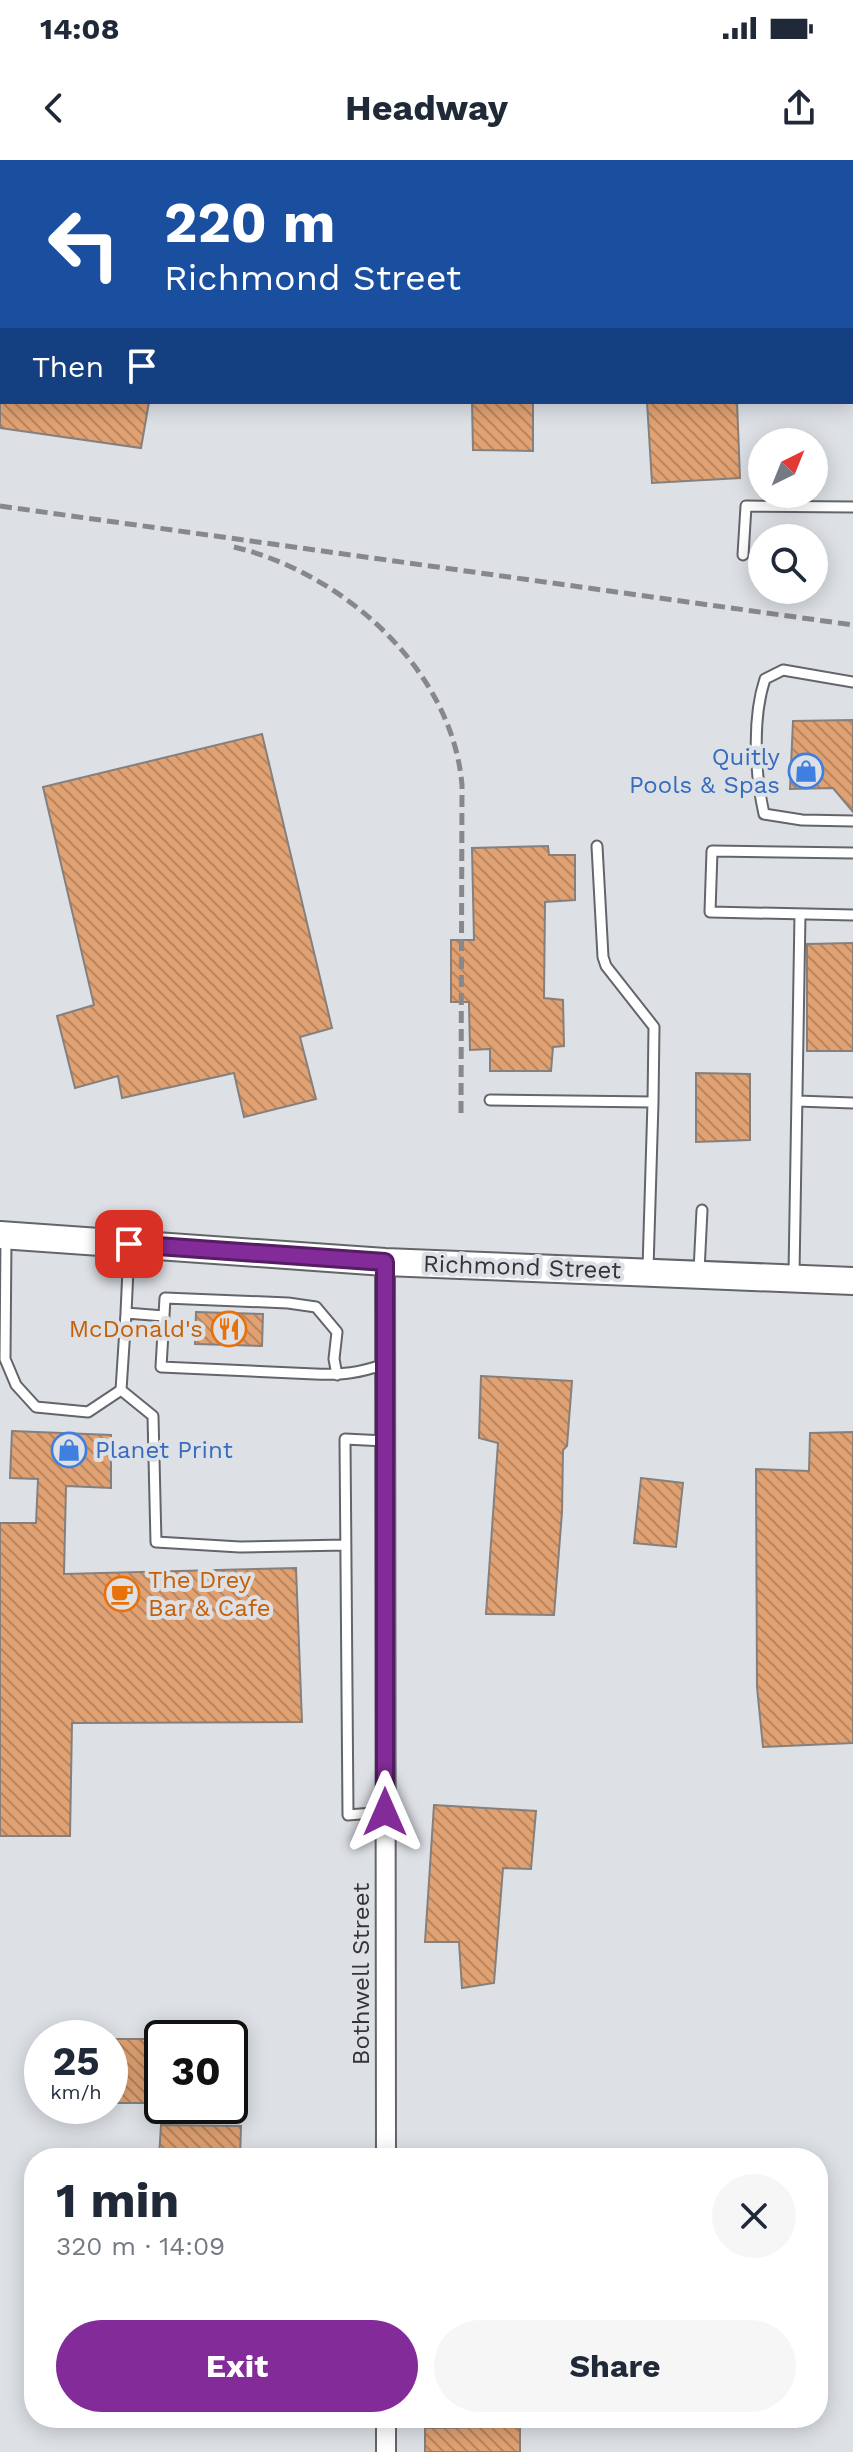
<!DOCTYPE html>
<html lang="en">
<head>
<meta charset="utf-8">
<style>
	body { margin:0; font-family:"Work Sans",sans-serif; background:#f6f6f7; color:#1f2937; height:100vh; display:flex; flex-direction:column; font-size:30px; white-space:nowrap }
	* { box-sizing:border-box; margin:0 }
	p { font-size:26px; color:#747a83 }
	.icon { flex:none; width:44px; height:44px; fill:none; stroke:currentColor; stroke-width:2; stroke-linecap:round; stroke-linejoin:round }
	.map { position:relative; flex:1; overflow:hidden }
	.details { position:absolute; left:24px; top:1988px; width:804px; height:280px; display:flex; flex-direction:column; background:#fff; border-radius:32px; box-shadow:0 4px 20px #0003 }
	.details>* { flex:none }
	.hud { position:absolute; left:0px; top:0px; width:854px; height:244px; box-shadow:0 4px 20px #0003; background:#1a4fa0; color:#fff; overflow:hidden }
	.needle { width:52px; rotate:43deg }
	.tools { position:absolute; left:748px; top:268px; display:grid; gap:16px }
	.tools a { display:grid; place-items:center; width:80px; height:80px; border-radius:50%; background:#fff; box-shadow:0 4px 20px #0003; font-size:40px }
	.speed { position:absolute; left:24px; top:1860px; display:flex; gap:16px; font-size:40px; font-weight:700; text-align:center }
	.speed>* { display:grid; place-content:center; width:104px; height:104px; border-radius:50%; background:#fff; box-shadow:0 4px 20px #0003; line-height:1 }
	.speed small { font-size:20px; font-weight:400 }
	.speed .limit { border:4px solid #111; border-radius:12px; background:#fff; color:#111 }
	.pin { position:absolute; display:grid; place-items:center; width:68px; height:68px; color:#fff; margin:-34px; border-radius:16px; box-shadow:0 4px 12px #0006 }
	.me { position:absolute; width:88px; margin:-44px; rotate:0deg; stroke-linejoin:round; filter:drop-shadow(0 0 6px #0008) }
	.turn { display:flex; align-items:center; gap:28px; height:168px; padding:0 32px; font-size:36px }
	.turn .icon { width:104px; height:104px; stroke-width:2.5 }
	.turn b { display:block; font-size:56px; line-height:68px }
	.then { display:flex; align-items:center; height:76px; padding:0 32px; background:#0003; gap:16px; font-size:30px }
	.round { display:grid; place-items:center; flex:none; width:84px; height:84px; border-radius:42px; background:#f6f6f7 }
	.headline { display:flex; align-items:center; justify-content:space-between; height:136px; padding:0 32px }
	h1 { font-size:48px; font-weight:700; line-height:60px }
	.action { display:flex; gap:16px; margin-top:auto; padding:16px 32px }
	.action a { flex:1; height:92px; border-radius:48px; background:#832c99; color:#fff; font-size:32px; font-weight:700; line-height:92px; text-align:center }
	.action a+a { background:#f6f6f7; color:#1f2937 }
	.status { display:flex; justify-content:space-between; align-items:center; height:56px; padding:0 40px; background:#fff; direction:ltr }
	.status svg { height:22px; fill:currentColor }
	header { display:flex; justify-content:space-between; align-items:center; height:104px; padding:0 32px; background:#fff; font-size:36px; font-weight:700 }
	.map>svg:first-child { display:block }
</style>
</head>
<body>
<div class="status"><b>14:08</b><svg viewBox="0 0 49 12"><path d="M0 12V9h3v3zM5 12V6h3v6zM10 12V3h3v9zM15 12V0h3v12zM26 1h20v11H26zM47 4h2v5h-2z"/></svg></div>
<header><svg class="icon" aria-label="back" viewBox="0 0 24 24"><path d="M15 5l-7 7 7 7"/></svg>Headway<svg class="icon" aria-label="share" viewBox="0 0 24 24"><path d="M12 15V3M7 8l5-5 5 5M5 13v7h14v-7"/></svg></header>
<div class="map">
<svg width="853" height="2292" viewBox="0 0 853 2292">
	<defs>
		<pattern id="building-back-hatch" width="6" height="6" patternUnits="userSpaceOnUse" patternTransform="scale(2)"><rect width="6" height="6" fill="#e1a273"/><path d="M-1 5l2 2M0 0l6 6M5-1l2 2" fill="none" stroke="#b7855f"/></pattern>
	</defs>
	<rect width="100%" height="100%" fill="#dde0e5"/>
	<path fill="url(#building-back-hatch)" stroke="#85807d" stroke-width="2" d="M0,242H149L141,288L0,268Z
		M472,242H533V291L473,290Z
		M647,242H737L740,318L652,323Z
		M853,560V652L833,628L790,629L793,561Z
		M262,574L332,868L300,877L316,939L244,957L234,913L122,938L118,916L75,928L57,856L94,845L43,627Z
		M548,686L549,695H575V740L545,742L544,838L563,840L564,886L553,887L551,911H490V889L470,890L469,842H451V780H474L472,688Z
		M853,783V891H807V784Z
		M696,913L750,914V980L696,982Z
		M196,1152L263,1154L262,1186L195,1184Z
		M481,1216L572,1221L567,1286L563,1290L562,1352L554,1455L486,1454L498,1283L479,1278Z
		M12,1271L111,1275V1328L66,1326L64,1414L296,1408L302,1562L72,1563L70,1676H0V1363H36L38,1319L10,1318Z
		M853,1272V1583L763,1587L757,1527L756,1309L809,1311L810,1273Z
		M641,1318L683,1323L676,1387L634,1383Z
		M434,1645L536,1651L531,1709L503,1708L494,1823L462,1828L459,1782H425Z
		M110,1879H156L153,1943H110Z
		M161,1965L241,1966L240,1998H159Z
		M520,2267V2292H425V2268Z"/>
	<g fill="none" stroke-linecap="round" stroke-linejoin="round">
		<g stroke="#63656a" stroke-width="13">
			<path id="service" d="M743,395L746,346L853,347
				M853,522L783,510L765,519C752,558 755,614 764,654L802,660L853,661
				M597,686L603,797L606,806L654,867L653,942
				M853,693L712,691L710,752L853,755
				M490,940L653,942L648,1108
				M797,941L853,943
				M6,1078L5,1199L16,1225L36,1247L88,1252L121,1230L126,1153
				M129,1087L126,1153L164,1156
				M699,1111L702,1050
				M794,1114L800,754
				M337,1215L334,1199L337,1172L316,1147L288,1143L165,1138L161,1207L315,1214C343,1215 359,1213 385,1204
				M121,1230L153,1256L156,1382L240,1387L346,1385
				M385,1281L345,1279L348,1655L385,1652"/>
		</g>
		<g stroke="#63656a" stroke-width="22">
			<path id="minor" d="M385,1102L386,1998
				M386,2258V2292"/>
		</g>
		<g stroke="#63656a" stroke-width="30">
			<path id="secondary" d="M0,1075L385,1102L853,1121"/>
		</g>
		<use href="#service" stroke="#fff" stroke-width="9"/>
		<use href="#minor" stroke="#fff" stroke-width="18"/>
		<use href="#secondary" stroke="#fff" stroke-width="26"/>
		<path stroke="#86888c" stroke-width="5" stroke-dasharray="12 6" stroke-linecap="butt" d="M0,346L853,465
			M234,387C343,413 452,509 462,625L461,959"/>
	</g>
	<g fill="none" stroke-linecap="round" stroke-linejoin="round">
		<g stroke="#551d63" stroke-width="20">
			<path id="route" d="M129,1084L385,1102V1652"/>
		</g>
		<use href="#route" stroke="#832c99" stroke-width="14"/>
	</g>
	<defs>
		<g id="shop-ring" transform="scale(1.8)"><circle r="9.5" fill="#dde0e5" stroke="#3f7fe0" stroke-width="1.5"/><path d="M-5-2.5h2.3a2.7 3.5 0 0 1 5.4 0H5L5.5 6h-11ZM-1.5-2.5h3a1.5 2.3 0 0 0-3 0Z" fill="#3f7fe0"/></g>
		<g id="restaurant-ring" transform="scale(1.8)"><circle r="9.5" fill="#dde0e5" stroke="#e8710a" stroke-width="1.5"/><path d="M-5-6h1v4h1v-4h1v4h1v-4h1v5L-1.5 .5V6h-2V.5L-5-1ZM5-6V6H3V1.5H1.5Q1.5-4 5-6Z" fill="#e8710a"/></g>
		<g id="cafe-ring" transform="scale(1.8)"><circle r="9.5" fill="#dde0e5" stroke="#e8710a" stroke-width="1.5"/><path d="M-5.5-4.5H6V0H3Q3 3.5 0 3.5H-2.5Q-5.5 3.5-5.5 0ZM3-3.2v2h1.7v-2ZM-6 4.5H4V6H-6Z" fill="#e8710a"/></g>
	</defs>
	<g fill-rule="evenodd">
		<use href="#shop-ring" x="806" y="611"/>
		<use href="#restaurant-ring" x="229" y="1169"/>
		<use href="#shop-ring" x="69" y="1290"/>
		<use href="#cafe-ring" x="122" y="1434"/>
	</g>
	<g text-anchor="middle" dominant-baseline="central" stroke-width="8" stroke-linejoin="round" paint-order="stroke">
		<g font-size="24" fill="#366cbe" stroke="#dde0e5" text-anchor="end">
			<text x="780" y="597">Quitly<tspan x="780" dy="28">Pools &amp; Spas</tspan></text>
			<text x="95" y="1290" text-anchor="start">Planet Print</text>
		</g>
		<g font-size="24" fill="#333436" stroke="#dde0e5">
			<text transform="translate(522 1107) rotate(2)">Richmond Street</text>
			<text transform="translate(361 1814) rotate(-90)">Bothwell Street</text>
		</g>
		<g font-size="24" fill="#c56008" stroke="#dde0e5" text-anchor="end">
			<text x="203" y="1169">McDonald's</text>
			<text x="148" y="1420" text-anchor="start">The Drey<tspan x="148" dy="28">Bar &amp; Cafe</tspan></text>
		</g>
	</g>
</svg>
<div class="tools">
<a><svg class="needle" viewBox="-14 -14 28 28"><path d="M0-13l5 13h-10z" fill="#e53935"/><path d="M0 13l5-13h-10z" fill="#747a83"/></svg></a>
<a><svg class="icon" aria-label="search" viewBox="0 0 24 24"><circle cx="10" cy="10" r="6"/><path d="M15 15l6 6"/></svg></a>
</div>
<div class="speed"><div>25<small>km/h</small></div><div class="limit">30</div></div>
<div class="pin" style="left:129px;top:1084px;background:#d93025"><svg class="icon" aria-label="arrive" viewBox="0 0 24 24"><path d="M6 21V4h12l-3 4 3 4H6"/></svg></div>
<svg class="me" style="left:385px;top:1652px" viewBox="-20 -20 40 40"><path d="M0-17L14 15 0 8-14 15z" fill="#832c99" stroke="#fff" stroke-width="4"/></svg>
<div class="hud">
<div class="turn"><svg class="icon" aria-label="left" viewBox="0 0 24 24"><path d="M17 20v-9H6M10 6l-5 5 5 5"/></svg><div><b>220 m</b>Richmond Street</div></div>
<div class="then">Then<svg class="icon" aria-label="arrive" viewBox="0 0 24 24"><path d="M6 21V4h12l-3 4 3 4H6"/></svg></div>
</div>
<section class="details">
<div class="headline"><div><h1>1 min</h1><p>320 m · 14:09</p></div><a class="round"><svg class="icon" aria-label="close" viewBox="0 0 24 24"><path d="M6 6l12 12M18 6L6 18"/></svg></a></div>
<div class="action"><a>Exit</a><a>Share</a></div>
</section>
</div>
</body>
</html>
